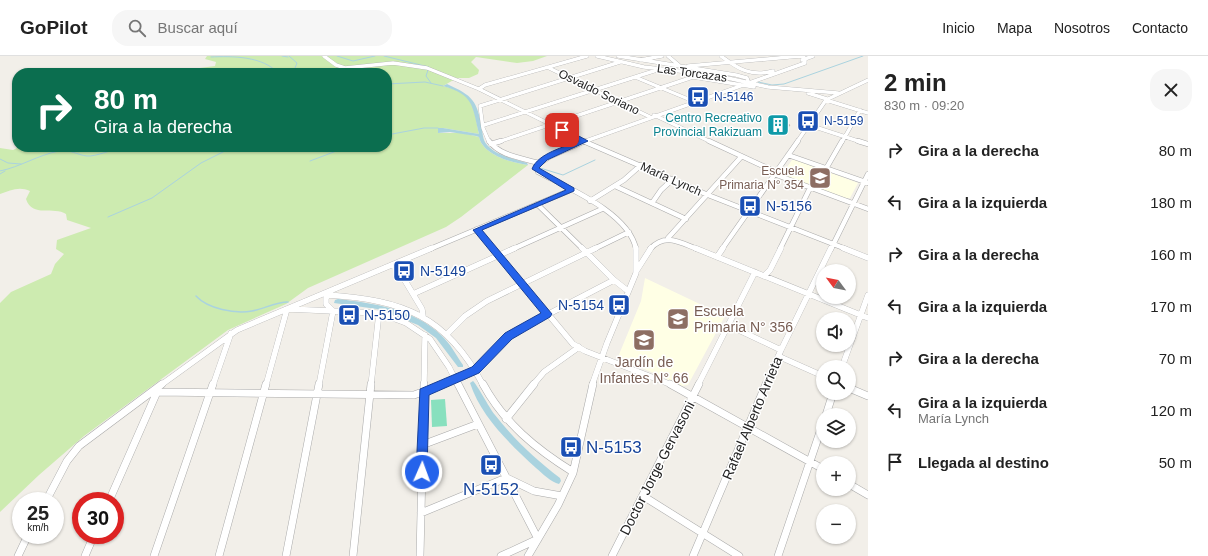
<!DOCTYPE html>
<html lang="es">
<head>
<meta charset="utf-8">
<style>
	body { margin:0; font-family:Arial,sans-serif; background:#f6f6f6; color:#222; height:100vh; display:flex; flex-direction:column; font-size:15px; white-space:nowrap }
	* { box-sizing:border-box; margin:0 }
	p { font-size:13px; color:#767676 }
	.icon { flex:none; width:22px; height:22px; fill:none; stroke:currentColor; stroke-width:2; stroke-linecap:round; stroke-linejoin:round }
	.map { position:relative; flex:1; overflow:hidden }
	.drawer { display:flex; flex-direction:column; background:#fff; width:340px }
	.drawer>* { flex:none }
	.hud { position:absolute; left:12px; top:12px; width:380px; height:84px; border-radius:16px; box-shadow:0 1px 3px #0004; background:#0b6e4f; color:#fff; overflow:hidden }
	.needle { width:26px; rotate:302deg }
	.fabs { position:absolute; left:816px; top:208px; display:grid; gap:8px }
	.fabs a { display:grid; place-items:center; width:40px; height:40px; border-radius:50%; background:#fff; box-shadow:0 1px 3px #0004; font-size:20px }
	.speed { position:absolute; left:12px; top:436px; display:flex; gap:8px; font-size:20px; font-weight:700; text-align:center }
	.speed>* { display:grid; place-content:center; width:52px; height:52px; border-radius:50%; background:#fff; box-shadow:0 1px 3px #0004; line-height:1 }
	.speed small { font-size:10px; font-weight:400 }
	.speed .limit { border:6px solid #d22; background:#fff; color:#111 }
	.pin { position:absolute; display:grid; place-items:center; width:34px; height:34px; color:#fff; margin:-17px; border-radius:8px; box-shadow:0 2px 6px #0006 }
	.me { position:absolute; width:44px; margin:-22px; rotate:2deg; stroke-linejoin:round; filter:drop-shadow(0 0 3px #0008) }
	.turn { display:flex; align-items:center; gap:14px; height:84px; padding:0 16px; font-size:18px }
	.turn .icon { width:52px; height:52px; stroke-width:2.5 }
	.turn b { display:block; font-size:28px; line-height:34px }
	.round { display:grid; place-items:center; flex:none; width:42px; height:42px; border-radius:16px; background:#f6f6f6 }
	.summary { display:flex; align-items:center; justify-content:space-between; height:68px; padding:0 16px }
	h1 { font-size:24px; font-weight:700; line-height:30px }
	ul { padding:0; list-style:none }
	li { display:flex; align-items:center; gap:12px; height:52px; padding:0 16px }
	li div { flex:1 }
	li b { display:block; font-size:15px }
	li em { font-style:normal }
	header { display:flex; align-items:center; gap:24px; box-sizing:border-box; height:56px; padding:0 20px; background:#fff; border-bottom:1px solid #e0e0e0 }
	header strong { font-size:19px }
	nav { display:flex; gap:22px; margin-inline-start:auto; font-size:14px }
	.search { width:280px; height:36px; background:#f6f6f6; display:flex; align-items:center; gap:10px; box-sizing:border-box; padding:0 14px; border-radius:16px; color:#767676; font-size:15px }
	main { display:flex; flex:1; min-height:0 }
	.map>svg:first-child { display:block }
</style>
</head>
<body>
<header>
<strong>GoPilot</strong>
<div class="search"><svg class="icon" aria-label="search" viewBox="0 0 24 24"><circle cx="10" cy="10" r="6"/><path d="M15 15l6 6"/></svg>Buscar aquí</div>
<nav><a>Inicio</a><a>Mapa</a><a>Nosotros</a><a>Contacto</a></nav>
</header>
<main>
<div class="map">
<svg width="868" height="500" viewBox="0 0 868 500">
	<rect width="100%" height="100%" fill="#f2efe9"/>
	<path fill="#ffffe5" d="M792,104H796L858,127L850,142H845L786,120L783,117Z
		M645,222L725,260L688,329L682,330L618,301L641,245Z"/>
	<path fill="#cdebb0" d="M207,0H547L533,5L517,7L476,1L471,6L479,14L478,18L469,22H457L443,30C450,32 458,34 464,38C475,45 476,66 479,78L443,72H438V77H463L479,81C483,99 512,107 528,109L461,161L446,171L308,232L286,248L228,274L84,380L39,419L0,456V247L11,236L51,218L55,208L64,198L56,193L57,184L91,172L67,164L66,158C54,150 32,162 26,143L30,135C20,130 10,134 0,138V92L13,94L19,91H387V17H179L192,13L215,10L216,6L205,3Z"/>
	<path fill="#88e0be" d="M445,343L447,370L432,371L431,344Z"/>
	<path fill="#aad3df" d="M447,28C473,40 477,44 482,73C483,80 483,85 488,90C498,100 514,103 527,107L528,109C512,107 483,99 479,81L476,80L450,76L438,77V72H443L479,78C472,49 474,39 443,30Z
		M338,243C373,247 414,253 441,279C450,287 456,299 463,309V311H458L436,282L418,269L377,253L334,247L335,244Z
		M473,325C478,330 488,350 495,359C514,383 535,403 560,422L561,425L559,428C551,426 543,418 536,412C511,389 481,361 470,327Z"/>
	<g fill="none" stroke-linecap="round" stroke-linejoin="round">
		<path stroke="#aad3df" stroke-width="1" d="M282,0L288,1
			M289,0L297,7L293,17
			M337,0L353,5L375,0
			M384,0L429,11L426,20L431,27
			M211,1C232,0 263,0 278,17
			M284,17H294
			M758,26L772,29L784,28L863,0
			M387,28L425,26L443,30
			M387,79L424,72H438
			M76,91L78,96
			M0,103L8,107L21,108
			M310,105L347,91
			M540,112L563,119L595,104
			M0,115C20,111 38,99 59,95C70,93 77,99 87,100C95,101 114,93 123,91
			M0,118L5,115
			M108,161L152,142L201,107L233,91"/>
		<path stroke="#aad3df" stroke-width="1.5" d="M196,240C208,253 235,258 252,255C264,253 275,246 288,246"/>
	</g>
	<path fill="#c7bfb8" stroke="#c4b6ab" d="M774,63L787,67L786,68L790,69L785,75L767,70Z"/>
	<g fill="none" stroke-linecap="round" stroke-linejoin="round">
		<g stroke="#a9a9a9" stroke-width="4">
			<path id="street-far3" d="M324,0L336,9L345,12L393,7L427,12L479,33L586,86
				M597,0L644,11L714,19L768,31L838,37
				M618,0L736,19L747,22L748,25L746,26
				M668,0L681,11
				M721,0C738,13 751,21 773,15
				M640,4L662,0
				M802,4L813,0
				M688,10L801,0
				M547,11L650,61
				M635,21L693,45
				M693,21L754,31
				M479,33L485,29L587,0
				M808,37L827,43
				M826,44L868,57
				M654,59L711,86
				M484,69L657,14
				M809,69L861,86
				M489,86L483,72L480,50L620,6
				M498,86L693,21V17
				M583,86L805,7V2L800,0
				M797,86L826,44L868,24
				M842,86L860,54"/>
		</g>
		<g stroke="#a9a9a9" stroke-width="5.5">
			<path id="street-far2" d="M489,85C500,100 522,102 539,107
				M583,85L708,139L846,193
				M585,85L549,101L536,110L538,116C568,132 629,157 636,193
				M709,85L776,116
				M858,85L868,88
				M491,88L501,85
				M788,99L868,127
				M827,111L842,85
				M774,118L868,153
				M615,130L686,163
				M590,145L624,124L641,109
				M652,147L661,134L673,123
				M537,148L583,193
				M477,173L494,193
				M668,182L741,101
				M430,193L571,134
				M513,193L602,153
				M594,193L629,176
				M650,193C665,177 679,186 697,193
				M722,193L798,85
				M780,193L810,132
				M831,193L868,118"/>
		</g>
		<g stroke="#a9a9a9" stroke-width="6">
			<path id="street-far1" d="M493,192L573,288L585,295L672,329
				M582,192L614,224L628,235
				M695,192L868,262
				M843,192L868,202
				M717,201L723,192
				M395,208L422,253L423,260
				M637,214L651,192
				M764,220L770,214L781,192
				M330,237L326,242V248L333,255
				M413,238L515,192
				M328,239C403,244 447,260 483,329
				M728,269L781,294
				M447,278L465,260L487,245L596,192
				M778,300L823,320
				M842,311L868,239
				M161,329L237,274L432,192
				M213,329L231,277
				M266,329L287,253L379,257L406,267L430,283L449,311L458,329
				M319,329L333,255
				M371,329L379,257
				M424,329L425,279
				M442,329C456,324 473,319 483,308C495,297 503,285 516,275L614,224
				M533,329L544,316L579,291
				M592,329L607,287L636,217V192
				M698,329L755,216
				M766,329L781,294L831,192"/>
		</g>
		<g stroke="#a9a9a9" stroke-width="8">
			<path id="street" d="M458,328L538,483L501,500
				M483,328C504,367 536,393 573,416
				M670,328L823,413
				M849,332L868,340
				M157,336L414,339L444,328
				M826,359L833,337
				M506,363L534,328
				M422,389L478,368
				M507,422L534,435L562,440
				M849,428L868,439
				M643,440L739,500
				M46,445L67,405L79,390L162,328
				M109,445L157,336L155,334
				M421,457L506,422
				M18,500L28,479
				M85,500L94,479
				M154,500L213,328
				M219,500L266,328
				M286,500L319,328
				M353,500L371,328
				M420,500L424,328
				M528,500L558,449L573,417L593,328
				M612,500L699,328
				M693,500L766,328
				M778,500L823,367"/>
		</g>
		<use href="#street-far3" stroke="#fff" stroke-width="3.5"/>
		<use href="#street-far2" stroke="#fff" stroke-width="4.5"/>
		<use href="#street-far1" stroke="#fff" stroke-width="5.5"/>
		<use href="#street" stroke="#fff" stroke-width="7"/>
	</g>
	<path fill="#2563eb" stroke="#184099" d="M559,72H564L588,85L547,104L539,112L574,132V135L482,174L552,258L550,261L512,283L479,317L429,339L427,416L426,421L422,422L417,421L416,416L420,333L472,311L505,277L541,257L473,174L566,134L532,113C538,97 565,91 579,85L559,75Z"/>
	<defs>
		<g id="bus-square" transform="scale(1.15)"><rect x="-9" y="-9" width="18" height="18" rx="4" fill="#1a4fb4" stroke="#fff"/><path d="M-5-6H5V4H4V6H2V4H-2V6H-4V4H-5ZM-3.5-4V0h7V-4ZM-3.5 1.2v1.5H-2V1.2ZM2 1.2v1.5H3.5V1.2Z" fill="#fff"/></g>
		<g id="building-square" transform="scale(1.15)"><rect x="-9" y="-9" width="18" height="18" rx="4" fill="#0f9aa8" stroke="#fff"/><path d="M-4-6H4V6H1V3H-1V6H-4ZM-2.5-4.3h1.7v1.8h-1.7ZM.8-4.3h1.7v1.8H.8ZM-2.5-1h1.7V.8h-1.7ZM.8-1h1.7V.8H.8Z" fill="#fff"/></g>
		<g id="school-square" transform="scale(1.15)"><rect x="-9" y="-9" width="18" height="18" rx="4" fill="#8d6e63" stroke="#fff"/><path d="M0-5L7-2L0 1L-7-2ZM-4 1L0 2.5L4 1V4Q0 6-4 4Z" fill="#fff"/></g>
	</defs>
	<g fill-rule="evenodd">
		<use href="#bus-square" x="698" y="41"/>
		<use href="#bus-square" x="808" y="65"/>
		<use href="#building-square" x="778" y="69"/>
		<use href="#school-square" x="820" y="122"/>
		<use href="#bus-square" x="750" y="150"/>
		<use href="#bus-square" x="404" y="215"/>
		<use href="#bus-square" x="619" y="249"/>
		<use href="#bus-square" x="349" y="259"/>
		<use href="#school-square" x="678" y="263"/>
		<use href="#school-square" x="644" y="284"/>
		<use href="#bus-square" x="571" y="391"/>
		<use href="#bus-square" x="491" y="409"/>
	</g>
	<g text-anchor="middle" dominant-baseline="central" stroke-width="3" stroke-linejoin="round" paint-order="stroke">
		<g font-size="12" fill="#222" stroke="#fff">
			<text transform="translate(692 17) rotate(8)">Las Torcazas</text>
			<text transform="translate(599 36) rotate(26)">Osvaldo Soriano</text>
			<text transform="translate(671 123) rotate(24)">María Lynch</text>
		</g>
		<g font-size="12" fill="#164399" stroke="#fff" text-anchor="start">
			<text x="714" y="41">N-5146</text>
			<text x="824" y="65">N-5159</text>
		</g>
		<g font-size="12" fill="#0d838f" stroke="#fff" text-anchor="end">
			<text x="762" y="62">Centro Recreativo<tspan x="762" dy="14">Provincial Rakizuam</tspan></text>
		</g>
		<g font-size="12" fill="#785e54" stroke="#fff" text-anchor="end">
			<text x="804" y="115">Escuela<tspan x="804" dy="14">Primaria N° 354</tspan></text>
		</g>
		<g font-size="14" fill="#164399" stroke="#fff" text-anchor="start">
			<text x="766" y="150">N-5156</text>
			<text x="420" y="215">N-5149</text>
			<text x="604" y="249" text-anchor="end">N-5154</text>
			<text x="364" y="259">N-5150</text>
		</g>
		<g font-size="14" fill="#785e54" stroke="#fff" text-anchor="start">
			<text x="694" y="255">Escuela<tspan x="694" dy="16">Primaria N° 356</tspan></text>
			<text x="644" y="306" text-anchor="middle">Jardín de<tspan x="644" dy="16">Infantes N° 66</tspan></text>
		</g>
		<g font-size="14" fill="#222" stroke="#fff">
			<text transform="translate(752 362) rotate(-67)">Rafael Alberto Arrieta</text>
			<text transform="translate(657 412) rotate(-63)">Doctor Jorge Gervasoni</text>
		</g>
		<g font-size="17" fill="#164399" stroke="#fff" text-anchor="start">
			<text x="586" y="391">N-5153</text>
			<text x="491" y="433" text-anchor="middle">N-5152</text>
		</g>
	</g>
</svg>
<div class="fabs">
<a><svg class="needle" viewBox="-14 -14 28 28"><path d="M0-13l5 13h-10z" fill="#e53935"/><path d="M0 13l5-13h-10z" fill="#767676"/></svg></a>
<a><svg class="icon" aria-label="sound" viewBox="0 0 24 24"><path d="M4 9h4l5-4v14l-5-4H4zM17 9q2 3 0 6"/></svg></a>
<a><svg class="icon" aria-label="search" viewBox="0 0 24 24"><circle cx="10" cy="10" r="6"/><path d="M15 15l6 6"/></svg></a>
<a><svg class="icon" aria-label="layers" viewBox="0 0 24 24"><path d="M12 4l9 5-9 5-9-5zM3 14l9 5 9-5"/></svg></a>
<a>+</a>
<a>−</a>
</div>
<div class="speed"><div>25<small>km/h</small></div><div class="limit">30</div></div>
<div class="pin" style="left:562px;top:74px;background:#d93025"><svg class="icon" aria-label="arrive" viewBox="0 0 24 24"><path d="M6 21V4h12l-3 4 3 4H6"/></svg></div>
<svg class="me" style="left:422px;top:416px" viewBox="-20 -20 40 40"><circle r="17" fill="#2563eb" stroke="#fff" stroke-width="3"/><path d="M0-11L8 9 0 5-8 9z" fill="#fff"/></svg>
<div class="hud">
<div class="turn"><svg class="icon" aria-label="right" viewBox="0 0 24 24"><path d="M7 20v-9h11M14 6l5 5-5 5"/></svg><div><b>80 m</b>Gira a la derecha</div></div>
</div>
</div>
<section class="drawer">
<div class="summary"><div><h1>2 min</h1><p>830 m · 09:20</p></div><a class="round"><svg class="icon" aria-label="close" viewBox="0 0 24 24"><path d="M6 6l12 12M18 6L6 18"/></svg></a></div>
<ul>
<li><svg class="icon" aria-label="right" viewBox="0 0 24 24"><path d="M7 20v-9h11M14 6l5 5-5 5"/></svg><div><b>Gira a la derecha</b></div><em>80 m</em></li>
<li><svg class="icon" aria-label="left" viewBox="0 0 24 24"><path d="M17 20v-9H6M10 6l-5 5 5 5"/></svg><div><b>Gira a la izquierda</b></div><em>180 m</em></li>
<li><svg class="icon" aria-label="right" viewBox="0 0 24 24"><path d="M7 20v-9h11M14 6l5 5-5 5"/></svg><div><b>Gira a la derecha</b></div><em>160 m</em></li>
<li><svg class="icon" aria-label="left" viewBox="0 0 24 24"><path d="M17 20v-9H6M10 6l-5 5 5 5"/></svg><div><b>Gira a la izquierda</b></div><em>170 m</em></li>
<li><svg class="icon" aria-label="right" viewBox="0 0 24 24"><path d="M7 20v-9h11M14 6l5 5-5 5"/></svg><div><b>Gira a la derecha</b></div><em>70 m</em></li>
<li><svg class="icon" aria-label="left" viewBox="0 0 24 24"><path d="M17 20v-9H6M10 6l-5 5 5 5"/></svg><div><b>Gira a la izquierda</b><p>María Lynch</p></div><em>120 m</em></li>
<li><svg class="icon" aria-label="arrive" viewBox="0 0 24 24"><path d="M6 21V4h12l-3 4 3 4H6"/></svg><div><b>Llegada al destino</b></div><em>50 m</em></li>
</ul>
</section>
</main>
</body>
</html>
